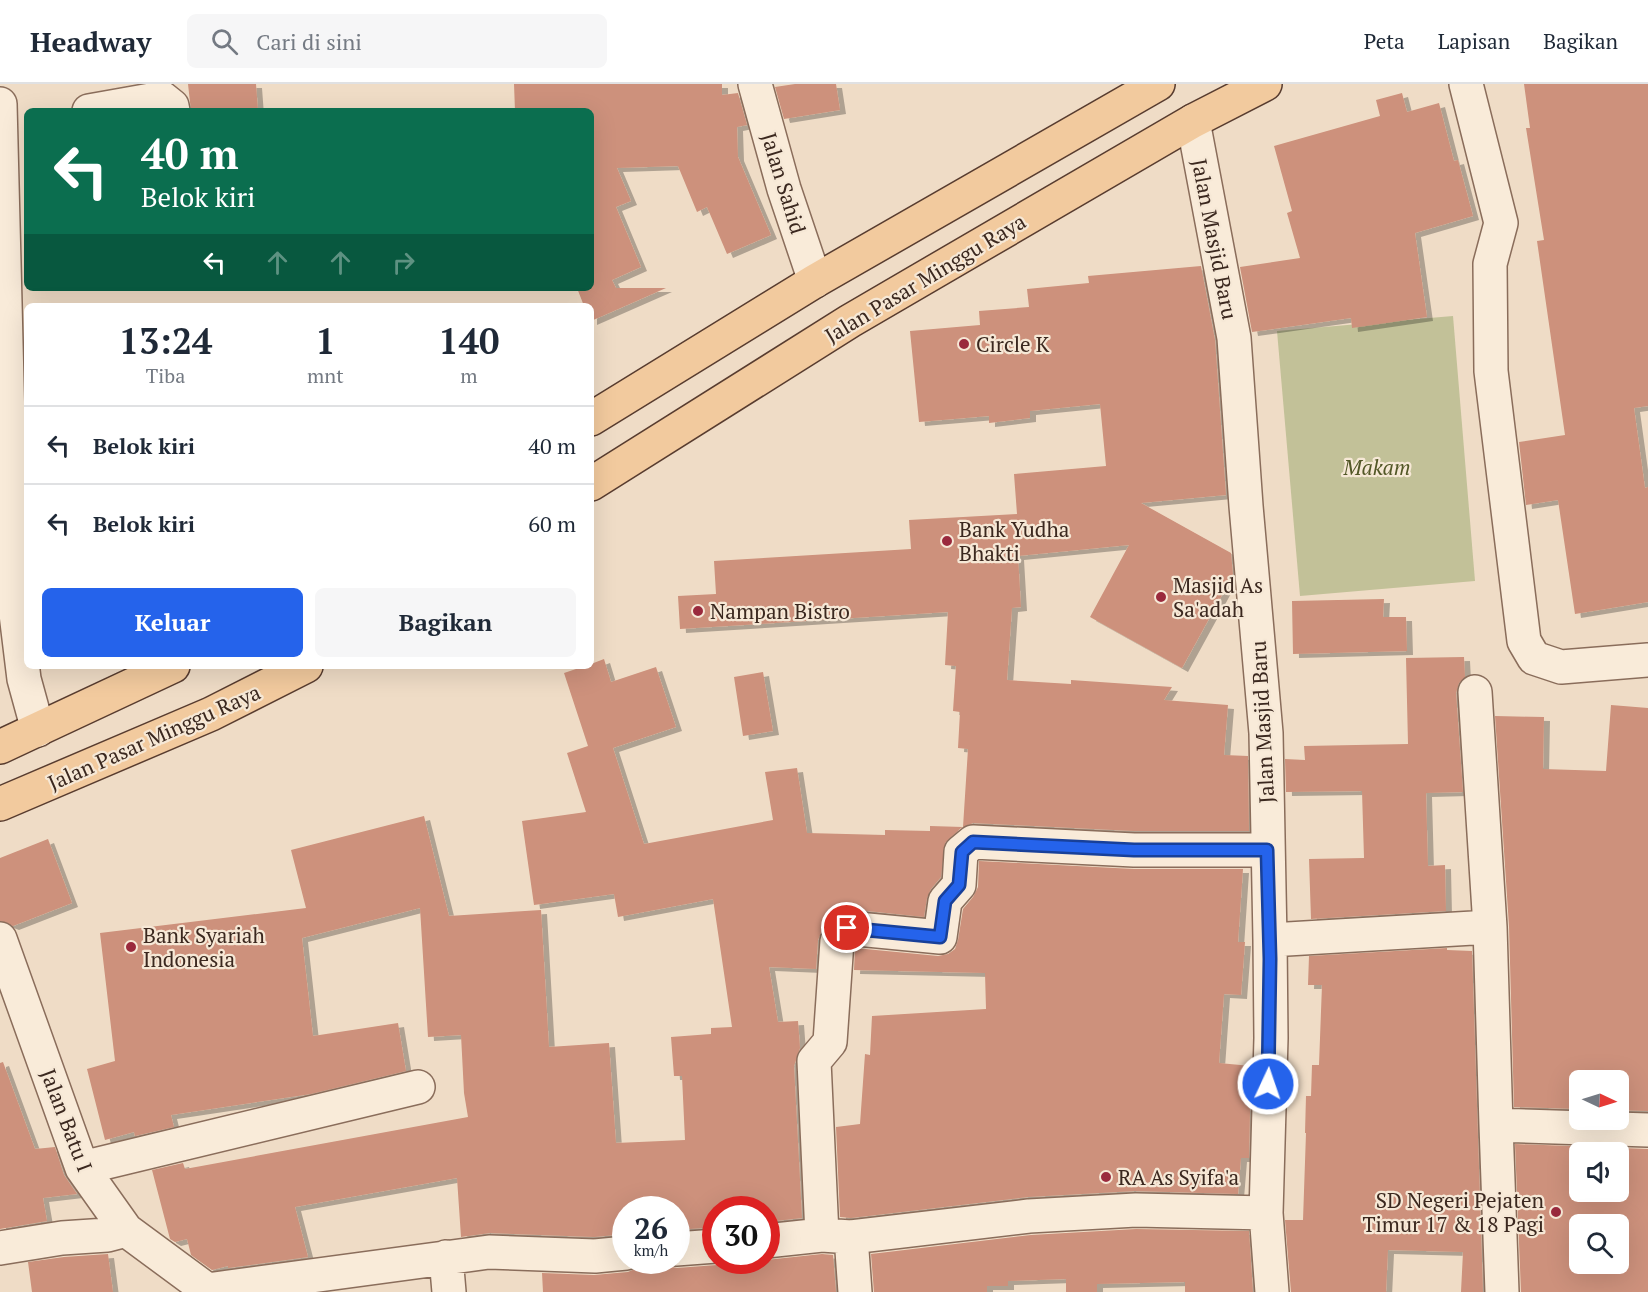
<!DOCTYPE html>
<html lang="id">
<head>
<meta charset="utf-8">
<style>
	body { margin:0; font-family:"PT Serif",serif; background:#f6f6f7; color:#1f2937; height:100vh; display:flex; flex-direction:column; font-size:22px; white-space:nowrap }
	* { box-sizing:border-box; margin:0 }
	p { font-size:20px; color:#747a83 }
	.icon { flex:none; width:33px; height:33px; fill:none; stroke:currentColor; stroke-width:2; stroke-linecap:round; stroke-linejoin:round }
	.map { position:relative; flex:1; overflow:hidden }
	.sheet { position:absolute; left:24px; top:219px; width:570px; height:366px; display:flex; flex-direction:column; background:#fff; border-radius:9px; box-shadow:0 6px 24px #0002 }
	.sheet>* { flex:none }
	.guide { position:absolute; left:24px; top:24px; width:570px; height:183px; border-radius:9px; box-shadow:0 6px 24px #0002; background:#0b6e4f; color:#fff; overflow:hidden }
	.needle { width:39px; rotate:94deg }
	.fabs { position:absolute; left:1569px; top:986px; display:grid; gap:12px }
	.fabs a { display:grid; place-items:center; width:60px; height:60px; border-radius:9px; background:#fff; box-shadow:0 6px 24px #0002; font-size:30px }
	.speed { position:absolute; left:612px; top:1112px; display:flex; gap:12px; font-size:30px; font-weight:700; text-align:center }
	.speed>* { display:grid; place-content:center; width:78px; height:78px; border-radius:50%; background:#fff; box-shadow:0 6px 24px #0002; line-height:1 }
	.speed small { font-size:15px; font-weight:400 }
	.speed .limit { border:9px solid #d22; background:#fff; color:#111 }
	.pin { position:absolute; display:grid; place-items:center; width:51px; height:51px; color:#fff; margin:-26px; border:3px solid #fff; border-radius:50%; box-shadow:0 2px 6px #0007 }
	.me { position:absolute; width:66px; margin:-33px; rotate:3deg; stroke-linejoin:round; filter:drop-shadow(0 0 4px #0008) }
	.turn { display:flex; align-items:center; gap:21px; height:126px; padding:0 18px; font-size:27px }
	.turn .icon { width:78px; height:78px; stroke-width:2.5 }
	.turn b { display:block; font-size:42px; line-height:51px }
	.lanes { display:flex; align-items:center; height:57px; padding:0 18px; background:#0003; justify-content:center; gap:30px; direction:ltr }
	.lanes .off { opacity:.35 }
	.eta { display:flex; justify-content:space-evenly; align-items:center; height:102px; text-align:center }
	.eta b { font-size:36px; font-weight:800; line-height:42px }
	.action { display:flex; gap:12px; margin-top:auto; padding:12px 18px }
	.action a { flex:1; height:69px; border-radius:9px; background:#2563eb; color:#fff; font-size:24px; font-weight:800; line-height:69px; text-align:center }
	.action a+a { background:#f6f6f7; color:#1f2937 }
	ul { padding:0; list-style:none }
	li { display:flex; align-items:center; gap:18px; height:78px; padding:0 18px; border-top:2px solid #e0e1e3 }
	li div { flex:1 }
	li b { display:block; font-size:22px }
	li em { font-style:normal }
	header { display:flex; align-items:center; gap:36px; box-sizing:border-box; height:84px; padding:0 30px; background:#fff; border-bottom:2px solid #e0e1e3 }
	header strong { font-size:28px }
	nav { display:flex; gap:33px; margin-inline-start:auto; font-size:21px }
	.search { width:420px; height:54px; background:#f6f6f7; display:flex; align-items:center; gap:15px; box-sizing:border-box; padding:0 21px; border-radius:9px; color:#747a83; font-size:22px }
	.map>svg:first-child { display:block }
</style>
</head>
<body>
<header>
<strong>Headway</strong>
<div class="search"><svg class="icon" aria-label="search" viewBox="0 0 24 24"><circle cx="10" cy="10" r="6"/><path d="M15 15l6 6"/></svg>Cari di sini</div>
<nav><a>Peta</a><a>Lapisan</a><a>Bagikan</a></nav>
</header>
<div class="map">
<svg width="1648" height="1208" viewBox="0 0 1648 1208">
	<defs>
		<filter id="shadow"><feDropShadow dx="6" dy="4" stdDeviation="0" flood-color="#0004"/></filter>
	</defs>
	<rect width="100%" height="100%" fill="#efdcc6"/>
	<path fill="#c2c198" d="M1453,232L1475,497L1300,512L1277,247Z"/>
	<path fill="#cd917b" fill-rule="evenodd" filter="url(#shadow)" d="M188,0H256L258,27H191Z
		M514,0H722V11L738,9L747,41L737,43L738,73L771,151L727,170L707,123L697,128L678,82L617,84L631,117L616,123L641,183L612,196L616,204H666L591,237V222H584L577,204H591V27H515Z
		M795,0H836L840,26L784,35L775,3Z
		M1524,0H1648V322L1634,324L1645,404L1648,403V518L1575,530L1558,416L1526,421L1519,358L1565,351L1537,157L1544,156L1526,44H1530Z
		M1402,9L1407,28L1439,19L1454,77L1458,76L1473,132L1415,149L1427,233L1352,244L1351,234L1252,248L1240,183L1300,174L1287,129L1292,127L1274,62L1380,32L1376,16Z
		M1201,182L1215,256L1226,411L1141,419L1231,469L1233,491L1182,584L1090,533L1129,461L1018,472L1021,523L1012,524L1007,596L1071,600V596L1172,603L1164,616L1228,621L1224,671L1248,672L1249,747H1134L973,739L961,744L945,759L941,793L931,805L927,814L924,833L849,825L840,827L832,833L822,846L818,856L816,885L769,883L778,938L798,937L800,964L794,982L802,1134L766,1138V1125H716V1143L676,1146V1125H626V1150L594,1153L490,1149L461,1153L457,1094L295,1123L308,1173L228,1184V1182L212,1186L191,1171L187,1155L175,1158L170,1155L152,1086L183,1079L185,1085L468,1033L464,1009L461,951L428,953L420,824L302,854L313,952L398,939L406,987L311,1010L171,1031L174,1043L135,1052L134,1048L105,1056L87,985L115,977L100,849L306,824L291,766L424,732L449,832L541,826L549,963L609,959L616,1059L685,1056L682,992H674L671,953L711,950V944L732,943L713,815L618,833L614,810L534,821L522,737L586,728L567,669L588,662L564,589L585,582H591V580L604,575L611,598L656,583L676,643L613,664L644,760L773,736L765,688L797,684L807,749L885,751V746L930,747V742L963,743L968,665L958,664L960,628L953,627L956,582L945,581L948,528L680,545L678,512L716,510L714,477L911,465L909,436L1017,430L1014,390L1106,382L1100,320L1030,327V334L989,339V332L919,338L910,247L980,241L979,227L1029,223L1027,205L1089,199L1088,192Z
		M1384,515L1383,533H1406L1407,567L1293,570L1292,517Z
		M1464,573L1465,593L1459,599L1456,609L1463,708L1426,709L1428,782L1445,781L1446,827L1311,835L1309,775L1364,774L1362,707L1286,708L1285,675L1305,676L1304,662L1408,660L1406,574Z
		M763,588L773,647L743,652L734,593Z
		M1611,621L1648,624V1027L1618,1026V996H1580V1025L1514,1023L1509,842L1495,632L1544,633L1543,685L1606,687Z
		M48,755L72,819L13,842L0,837V774Z
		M979,777L1134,785H1243L1238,858H1245L1241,911L1224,910L1219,979L1251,982L1249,1074H1241L1238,1110L1135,1107L1028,1113L851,1134L840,1133L836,1043L860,1040L865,970L870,971L872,932L986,925L985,889L854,886L855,864L938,872L948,870L955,865L958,856L963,825L973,813L978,803Z
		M1447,864V866L1472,867L1483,1208H1461L1463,1168L1388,1166L1386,1208H1291L1285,1136H1303L1306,1049H1305L1306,1012H1311L1312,981H1319L1322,901H1308L1309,872Z
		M3,978L35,1065L55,1063L64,1091L77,1110L43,1114L47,1137L0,1145V979Z
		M1515,1060L1648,1065V1208H1521ZM1580,1068H1618V1107H1580ZM1580,1140H1618V1179H1580Z
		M1136,1145L1249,1147L1253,1208H1185V1198L1097,1200V1208H1066V1195L1008,1197V1202H987V1208H874L871,1170L1031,1151Z
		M108,1170L113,1208H32L28,1178L64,1173Z
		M822,1170L833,1171L836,1208H543L542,1189L594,1191L628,1188L637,1184L643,1176H661L668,1182L677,1184L717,1181L728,1176H766Z"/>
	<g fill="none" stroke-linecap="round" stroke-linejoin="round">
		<g stroke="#8a6d5b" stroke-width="36">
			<path id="minor" d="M755,0L784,105L815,197
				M1466,0L1501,139L1490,180L1491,287L1524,557L1534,574L1561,583L1648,576
				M0,20L12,497L24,595L38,646
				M89,27L162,14L172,22L173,27
				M1193,37L1234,254L1246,422L1266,649L1270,856L1271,954L1266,1129L1272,1208
				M1475,608L1490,843
				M0,855L82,1084L126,1146L210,1208
				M1270,856L1490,843L1496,1041L1648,1046
				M1496,1041L1502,1208
				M82,1084L418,1003
				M822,1151L814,977L830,958L837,857L847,844L940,853L945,817L959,801L961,768L973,758L1134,766H1267
				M851,1153L855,1208
				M766,1157L822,1151L851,1153L1029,1132L1136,1126L1266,1129
				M0,1164L62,1154L107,1151L126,1146
				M676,1165L716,1162
				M446,1173L449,1208
				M207,1206L489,1168L595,1172L626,1169"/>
		</g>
		<g stroke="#583c2f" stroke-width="36">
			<path id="major" d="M591,335L815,197L1158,0
				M591,400L850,237L1193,37L1265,0
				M0,663L173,582
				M0,720L211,630L306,582"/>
		</g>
		<use href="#minor" stroke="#f9ebd9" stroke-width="33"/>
		<use href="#major" stroke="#f2ca9e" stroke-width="33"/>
	</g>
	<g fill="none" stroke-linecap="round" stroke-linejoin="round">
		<g stroke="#184099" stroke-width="15">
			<path id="route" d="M847,844L940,853L945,817L959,801L962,768L973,758L1134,766H1267L1270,875L1268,1000"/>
		</g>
		<use href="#route" stroke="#2563eb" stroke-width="10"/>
	</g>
	<g fill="#9a2a3d" stroke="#f6e8d6" stroke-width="2">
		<circle cx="964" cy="260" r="6"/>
		<circle cx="947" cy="457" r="6"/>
		<circle cx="1161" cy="513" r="6"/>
		<circle cx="698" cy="527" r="6"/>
		<circle cx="131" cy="863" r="6"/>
		<circle cx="1106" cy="1093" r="6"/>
		<circle cx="1556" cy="1128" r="6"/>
	</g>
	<g text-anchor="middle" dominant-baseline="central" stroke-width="4.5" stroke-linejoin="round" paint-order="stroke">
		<g font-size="21" fill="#3b281f" stroke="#f6e8d6">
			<text transform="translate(784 99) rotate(73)">Jalan Sahid</text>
			<text transform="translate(1215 155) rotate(79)">Jalan Masjid Baru</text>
			<text transform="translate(925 194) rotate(-31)">Jalan Pasar Minggu Raya</text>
			<text transform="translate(1262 638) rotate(-93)">Jalan Masjid Baru</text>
			<text transform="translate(154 653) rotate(-24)">Jalan Pasar Minggu Raya</text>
			<text transform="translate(67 1036) rotate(69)">Jalan Batu I</text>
		</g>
		<g font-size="21" fill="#3b281f" stroke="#f6e8d6" text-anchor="start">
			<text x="976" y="260">Circle K</text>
			<text x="959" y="445">Bank Yudha<tspan x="959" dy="24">Bhakti</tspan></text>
			<text x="1173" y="501">Masjid As<tspan x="1173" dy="24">Sa'adah</tspan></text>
			<text x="710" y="527">Nampan Bistro</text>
			<text x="143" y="851">Bank Syariah<tspan x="143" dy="24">Indonesia</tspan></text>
			<text x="1118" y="1093">RA As Syifa'a</text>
			<text x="1544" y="1116" text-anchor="end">SD Negeri Pejaten<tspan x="1544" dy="24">Timur 17 &amp; 18 Pagi</tspan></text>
		</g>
		<g font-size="21" font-style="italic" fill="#525726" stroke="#f6e8d6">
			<text x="1377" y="383">Makam</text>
		</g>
	</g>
</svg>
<div class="fabs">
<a><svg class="needle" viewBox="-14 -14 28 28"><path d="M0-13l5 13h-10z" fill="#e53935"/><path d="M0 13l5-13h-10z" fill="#747a83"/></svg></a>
<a><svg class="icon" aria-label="sound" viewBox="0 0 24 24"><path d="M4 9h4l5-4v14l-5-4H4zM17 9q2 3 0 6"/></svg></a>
<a><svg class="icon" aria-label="search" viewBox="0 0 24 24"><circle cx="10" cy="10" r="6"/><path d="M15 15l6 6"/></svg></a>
</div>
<div class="speed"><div>26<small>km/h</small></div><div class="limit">30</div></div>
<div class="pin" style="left:847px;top:844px;background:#d93025"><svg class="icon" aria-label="arrive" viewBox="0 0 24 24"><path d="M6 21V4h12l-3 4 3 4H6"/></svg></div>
<svg class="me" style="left:1268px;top:1000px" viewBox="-20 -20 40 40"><circle r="17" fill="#2563eb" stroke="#fff" stroke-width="3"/><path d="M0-11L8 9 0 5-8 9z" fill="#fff"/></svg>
<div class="guide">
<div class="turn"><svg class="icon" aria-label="left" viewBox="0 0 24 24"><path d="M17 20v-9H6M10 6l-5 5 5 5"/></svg><div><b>40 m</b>Belok kiri</div></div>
<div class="lanes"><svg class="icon" aria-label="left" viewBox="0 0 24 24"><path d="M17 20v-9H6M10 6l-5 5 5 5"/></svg><svg class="icon off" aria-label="ahead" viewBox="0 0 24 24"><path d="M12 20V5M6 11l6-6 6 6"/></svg><svg class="icon off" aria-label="ahead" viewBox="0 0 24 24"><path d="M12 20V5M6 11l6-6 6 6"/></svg><svg class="icon off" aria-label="right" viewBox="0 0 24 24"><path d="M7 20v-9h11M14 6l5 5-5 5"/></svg></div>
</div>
<section class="sheet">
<div class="eta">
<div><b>13:24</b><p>Tiba</p></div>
<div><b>1</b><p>mnt</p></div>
<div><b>140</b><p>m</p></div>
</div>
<ul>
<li><svg class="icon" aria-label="left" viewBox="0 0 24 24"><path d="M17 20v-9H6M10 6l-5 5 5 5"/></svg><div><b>Belok kiri</b></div><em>40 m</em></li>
<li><svg class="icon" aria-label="left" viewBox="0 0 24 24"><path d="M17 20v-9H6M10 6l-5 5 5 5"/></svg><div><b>Belok kiri</b></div><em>60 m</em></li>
</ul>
<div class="action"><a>Keluar</a><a>Bagikan</a></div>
</section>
</div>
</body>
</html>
